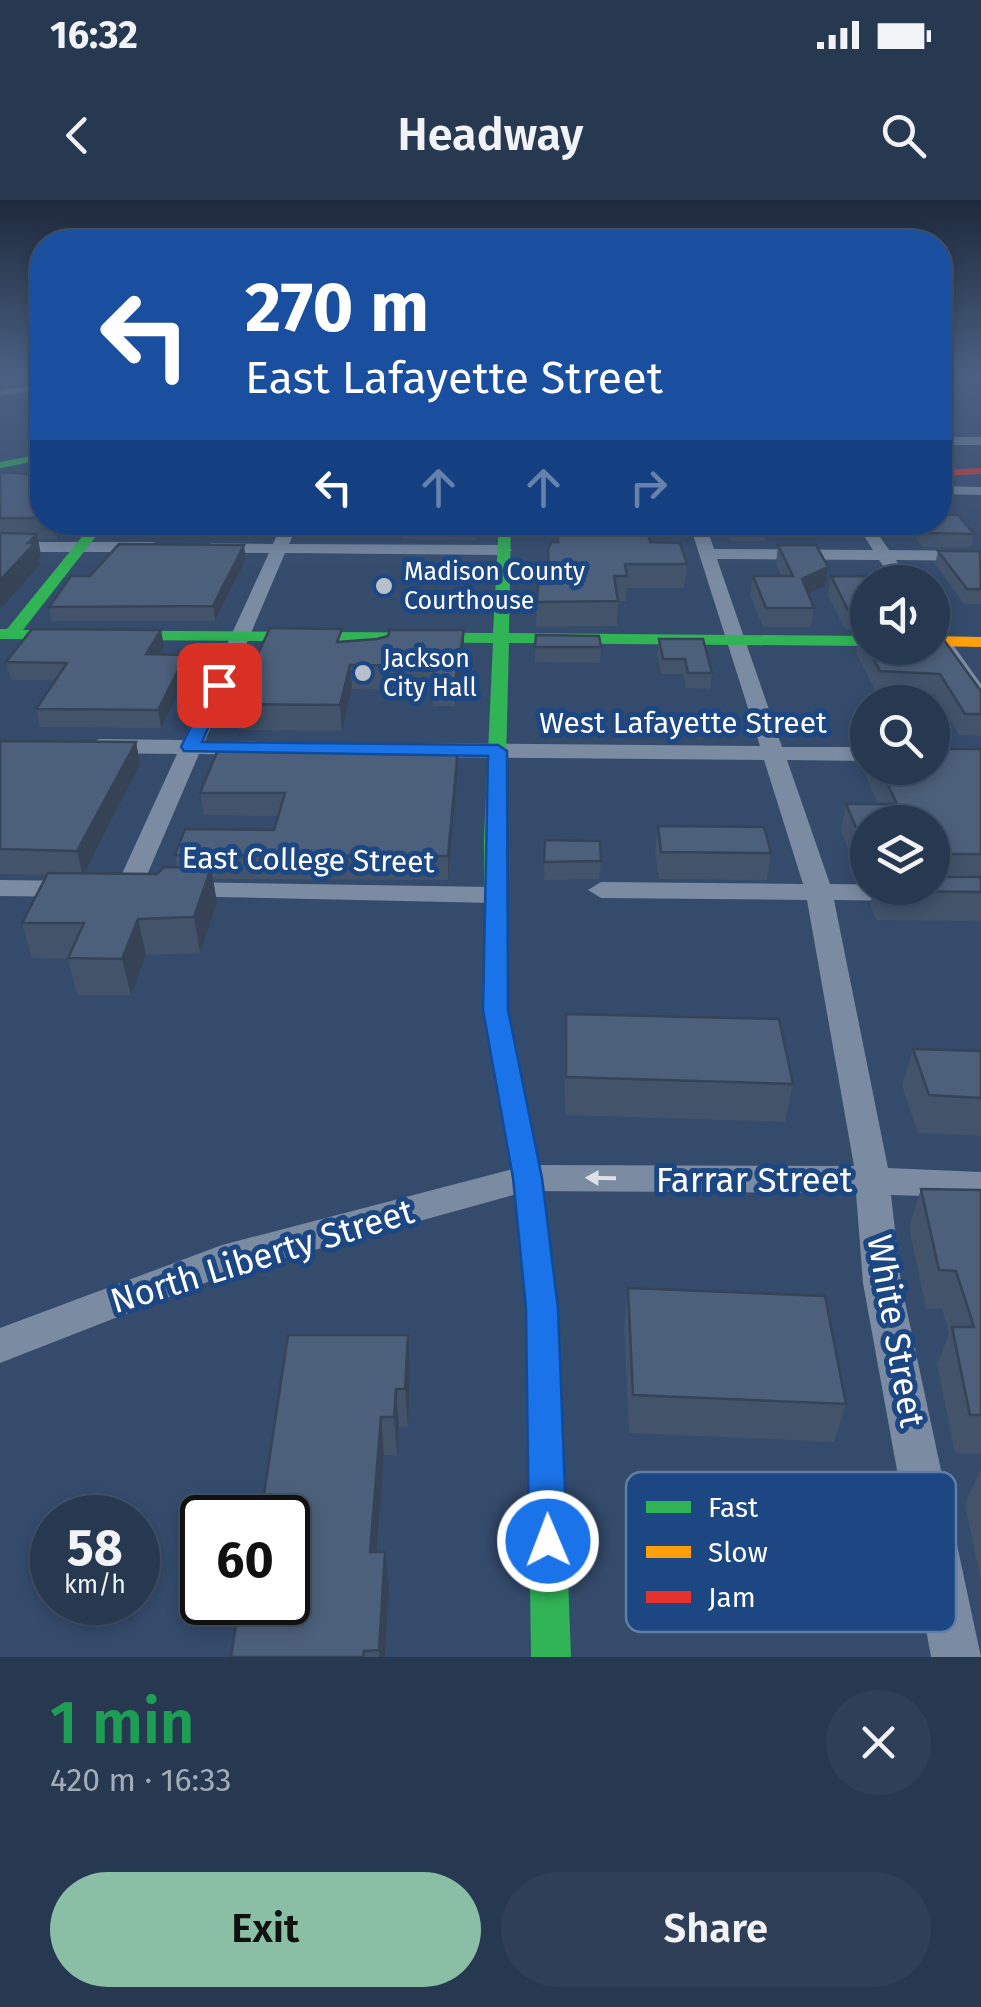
<!DOCTYPE html>
<html lang="en">
<head>
<meta charset="utf-8">
<style>
	body { margin:0; font-family:"Fira Sans",sans-serif; background:#2f3f58; color:#f1f3f6; height:100vh; display:flex; flex-direction:column; font-size:38px; white-space:nowrap }
	* { box-sizing:border-box; margin:0 }
	p { font-size:32px; color:#a4acb7 }
	.icon { flex:none; width:55px; height:55px; fill:none; stroke:currentColor; stroke-width:2; stroke-linecap:round; stroke-linejoin:round }
	.map { position:relative; height:1457px; overflow:hidden }
	.drawer { display:flex; flex-direction:column; background:#273851; flex:1 }
	.drawer>* { flex:none }
	.top-card { position:absolute; left:30px; top:30px; width:922px; height:305px; border-radius:40px; box-shadow:0 5px 15px #0003,0 0 0 2px #435268; background:#1a4fa0; color:#fff; overflow:hidden }
	.fabs { position:absolute; left:850px; top:365px; display:grid; gap:20px }
	.fabs a { display:grid; place-items:center; width:100px; height:100px; border-radius:50%; background:#273851; box-shadow:0 5px 15px #0003,0 0 0 2px #435268; font-size:50px }
	.speed { position:absolute; left:30px; top:1295px; display:flex; gap:20px; font-size:50px; font-weight:700; text-align:center }
	.speed>* { display:grid; place-content:center; width:130px; height:130px; border-radius:50%; background:#273851; box-shadow:0 5px 15px #0003,0 0 0 2px #435268; line-height:1 }
	.speed small { font-size:25px; font-weight:400 }
	.speed .limit { border:5px solid #111; border-radius:15px; background:#fff; color:#111 }
	.pin { position:absolute; display:grid; place-items:center; width:85px; height:85px; color:#fff; margin:-42px; border-radius:20px; box-shadow:0 5px 15px #0006 }
	.me { position:absolute; width:110px; margin:-55px; rotate:359deg; stroke-linejoin:round; filter:drop-shadow(0 0 8px #0008) }
	.turn { display:flex; align-items:center; gap:35px; height:210px; padding:0 50px; font-size:45px }
	.turn .icon { width:130px; height:130px; stroke-width:2.5 }
	.turn b { display:block; font-size:70px; line-height:85px }
	.lanes { display:flex; align-items:center; height:95px; padding:0 50px; background:#0003; justify-content:center; gap:50px; direction:ltr }
	.lanes .off { opacity:.35 }
	.round { display:grid; place-items:center; flex:none; width:105px; height:105px; border-radius:52px; background:#2f3f58 }
	.summary { display:flex; align-items:center; justify-content:space-between; height:170px; padding:0 50px }
	h1 { font-size:60px; font-weight:600; line-height:75px; color:#1e9e55 }
	.cta { display:flex; gap:20px; margin-top:auto; padding:20px 50px }
	.cta a { flex:1; height:115px; border-radius:60px; background:#8abfa5; color:#111; font-size:40px; font-weight:600; line-height:115px; text-align:center }
	.cta a+a { background:#2f3f58; color:#f1f3f6 }
	.status { display:flex; justify-content:space-between; align-items:center; height:70px; padding:0 50px; background:#273851; direction:ltr }
	.status svg { height:28px; fill:currentColor }
	header { display:flex; justify-content:space-between; align-items:center; height:130px; padding:0 50px; background:#273851; font-size:45px; font-weight:600 }
	.map>svg:first-child { display:block }
</style>
</head>
<body>
<div class="status"><b>16:32</b><svg viewBox="0 0 49 12"><path d="M0 12V9h3v3zM5 12V6h3v6zM10 12V3h3v9zM15 12V0h3v12zM26 1h20v11H26zM47 4h2v5h-2z"/></svg></div>
<header><svg class="icon" aria-label="back" viewBox="0 0 24 24"><path d="M15 5l-7 7 7 7"/></svg>Headway<svg class="icon" aria-label="search" viewBox="0 0 24 24"><circle cx="10" cy="10" r="6"/><path d="M15 15l6 6"/></svg></header>
<div class="map">
<svg width="981" height="1457" viewBox="0 0 981 1457">
	<rect width="100%" height="100%" fill="#344b6c"/>
	<g fill="none" stroke-linecap="round" stroke-linejoin="round">
		<path fill="#7a8ba2" fill-rule="evenodd" d="M42,184V190L0,196V190Z
			M940,237H981V245H940Z
			M940,286L981,287V295L940,294Z
			M283,322H299L289,344L504,345L512,350L504,355L285,353L205,541H256L267,548L256,555L199,554L141,689L137,695H119L115,689L177,554L99,553L88,546L99,539L183,540L269,353H211L203,348L211,343L273,344Z
			M689,322H705L714,349L873,350L855,322H870L889,350L981,351V361L896,360L910,382H894L879,360L717,359L782,547H868V561L787,560L830,684L981,686V702L834,700L888,968L981,972V998L891,995L901,1083L981,1457H931L863,1083L856,993L528,991L228,1074L0,1163V1128L222,1045L528,965L854,966L807,700L601,698L588,690L601,682L803,684L764,560L424,557L413,550L424,543L760,546Z
			M0,342H153L161,347L153,352H0Z
			M932,424L939,425L981,484V505L974,503L932,443Z
			M0,680L78,681L91,689L78,697L0,696Z
			M181,682L494,687L507,695L494,703L172,696L168,690L172,684Z"/>
		<path fill="#30b455" fill-rule="evenodd" d="M42,254V260L0,268V262Z
			M94,322H107L23,430L493,433L499,322H511L509,433L868,436V446L509,443L504,639L508,811L542,978L558,1108L571,1457H531L526,1108L514,978L484,811V639L493,443L0,439V429H7Z"/>
		<path fill="#ff9f0a" fill-rule="evenodd" d="M932,436L981,437V447L932,446Z"/>
		<path fill="#e5322d" fill-rule="evenodd" d="M981,268V274L940,276V270Z"/>
	</g>
	<path fill="#42536a" d="M940,210L949,219L946,233H940Z
		M0,272L42,275V322H71L58,339H38L41,356L38,359L40,365L0,409Z
		M400,322H477L476,340L401,339Z
		M545,322H645L650,342L687,364L684,388H627L626,401H618L617,426L536,427L538,384H548V350L555,342L554,323Z
		M722,322H766L765,341H730Z
		M874,322H940L974,334L971,347H922L914,335L882,333Z
		M778,345L828,367L825,386L808,394L814,408L811,427H763L750,395L753,376H781L776,363Z
		M938,351L981,352V404H964L935,364Z
		M246,359L215,421H52L49,407L90,376Z
		M831,376L868,382V430L845,429L828,395Z
		M860,433L932,448L981,491V536L959,535L935,494L876,492L856,453Z
		M536,435L601,447L600,463L535,462Z
		M659,439L712,473L710,489L686,488L683,474H661L657,454Z
		M343,441L464,453L455,506H433L432,490L352,489L342,531L239,530L235,504Z
		M164,447L159,455H186L189,472L161,528L40,527L36,509L55,480H11L6,462Z
		M0,541L136,542L140,565L85,673L157,674L177,668L175,655L274,630L278,616L204,615L200,593L458,569L448,680L213,679L217,703L200,753L146,755L131,795H77L68,759L32,758L22,723L47,675L0,674Z
		M981,549V721L876,720L870,704L874,688H932V622H868V681H861L841,631L846,604H878L865,574L868,564V568H932Z
		M658,626L771,653L767,680L659,679L655,652Z
		M545,640L601,661L599,679L544,680Z
		M566,814L793,884L785,922L565,915L564,851Z
		M913,849L981,851V936L918,933L902,886Z
		M921,989L981,990V1254L955,1253L937,1165L949,1133L942,1109H926L909,1027Z
		M628,1088L846,1204L834,1242L629,1233L624,1127Z
		M410,1173L408,1227H399L397,1255H384L377,1352L389,1388L385,1457H231L235,1431L228,1406L288,1402L263,1301Z
		M981,1268V1382L965,1304Z"/>
	<path fill="#364356" d="M54,322H71L58,339Z
		M37,334L41,356L38,359L40,365L0,409V380L28,343Z
		M244,345L246,359L215,421L213,406Z
		M828,367L825,386L799,398L802,379Z
		M161,430L164,447L149,472L146,454Z
		M464,430V453L455,506V481Z
		M186,455L189,472L161,528L158,510Z
		M350,465L352,489L342,531L340,505Z
		M136,542L140,565L83,676L77,651Z
		M458,548V569L448,680V656Z
		M211,668L217,703L200,753L194,717Z
		M138,719L146,755L131,795L122,759Z
		M408,1135L410,1173L408,1227L405,1189Z
		M396,1189L399,1227L397,1255L394,1217Z
		M381,1217L384,1255L374,1388L370,1352Z
		M385,1352L389,1388L385,1457H379Z"/>
	<path fill="#4d607b" stroke="#364356" stroke-width="2.5" d="M940,210L949,219H940Z
		M0,272L42,275V318H0Z
		M940,314L958,315L974,334L925,333L917,322H940Z
		M556,322H645L650,342L680,343L687,364H625L627,376H614L618,401L537,402L538,384H550L548,350L551,342H558Z
		M731,322H766L767,325H732Z
		M0,333L37,334L28,343H35L0,380Z
		M119,344L244,345L213,406L49,407L71,376H90Z
		M778,345H816L828,367L802,379L814,408H766L753,376H793Z
		M938,351H980L981,389H967Z
		M831,376L908,377L911,382H868V411L848,410Z
		M270,428L342,429L337,442L377,439L388,436L390,430H464L455,481H432L435,466L350,465L340,505L235,504Z
		M32,429L161,430L146,454L186,455L158,510L36,509L67,463L6,462Z
		M932,431L938,432L981,491V514H965L940,474L880,471L868,448H932Z
		M868,432V447L860,433Z
		M536,435L599,436L601,447H535Z
		M659,439H703L712,473H688L685,459H663Z
		M0,541L136,542L77,651L0,649Z
		M220,545L458,548L448,656L175,655L185,629L274,630L285,593H200Z
		M932,549H981V654H932V622H868L867,653L846,604H897L880,568H932Z
		M658,626L764,627L771,653L661,652Z
		M545,640L600,641L601,661L544,662Z
		M164,667L211,668L194,717L138,719L122,759L68,758L84,723H22L48,673L157,674Z
		M932,677H981V692L882,691L881,688H932Z
		M566,814L779,819L793,884L566,877Z
		M913,849L981,851V898L929,895Z
		M921,989L981,990V1215H970L952,1127H974L956,1071L939,1070Z
		M628,1088L825,1096L846,1204L633,1195Z
		M288,1135H408L405,1189H396L394,1217H381L370,1352H385L379,1450L364,1451L363,1457H231L239,1406H228L229,1402H288V1318H254L257,1301H263Z"/>
	<defs><path id="oneway-solid" d="M-6-.8H1V-3.2L6.5 0L1 3.2V.8H-6Z" transform="scale(2.5)"/></defs>
	<use fill="#dee2e8" href="#oneway-solid" transform="translate(601 978) rotate(-179)"/>
	<linearGradient id="sky" x2="0" y2="1"><stop stop-color="#1d293b"/><stop offset="0.46" stop-color="#4a6183"/><stop offset="1" stop-color="#4a6183" stop-opacity="0"/></linearGradient>
	<rect width="981" height="380" fill="url(#sky)"/>
	<path fill="#1a73e8" stroke="#114b97" stroke-width="2.5" d="M219,480L227,485L202,542L498,545L507,551L508,810L542,978L558,1108L567,1341L562,1354L548,1360L535,1354L529,1341L526,1108L513,978L483,810L488,556L184,551L181,547L210,485Z"/>
	<g fill="#b8c0cc" stroke="#1d4783" stroke-width="4">
		<circle cx="384" cy="386" r="10"/>
		<circle cx="363" cy="473" r="10"/>
	</g>
	<g text-anchor="middle" dominant-baseline="central" stroke-width="10" stroke-linejoin="round" paint-order="stroke">
		<g font-size="25" fill="#fff" stroke="#1d4783" text-anchor="start">
			<text x="404" y="372">Madison County<tspan x="404" dy="29">Courthouse</tspan></text>
			<text x="383" y="459">Jackson<tspan x="383" dy="29">City Hall</tspan></text>
		</g>
		<g font-size="30" fill="#fff" stroke="#1d4783">
			<text x="683" y="523">West Lafayette Street</text>
			<text transform="translate(308 660) rotate(1)">East College Street</text>
		</g>
		<g font-size="35" fill="#fff" stroke="#1d4783">
			<text x="754" y="980">Farrar Street</text>
			<text transform="translate(262 1056) rotate(-17)">North Liberty Street</text>
			<text transform="translate(896 1131) rotate(80)">White Street</text>
		</g>
	</g>
	<rect x="626" y="1272" width="330" height="160" rx="15" fill="#1d4783" stroke="#617ea8" stroke-width="2.5"/>
	<rect x="646" y="1301" width="45" height="12" fill="#30b455"/>
	<rect x="646" y="1346" width="45" height="12" fill="#ff9f0a"/>
	<rect x="646" y="1391" width="45" height="12" fill="#e5322d"/>
	<g font-size="28" fill="#fff">
		<text x="708" y="1317">Fast</text>
		<text x="708" y="1362">Slow</text>
		<text x="708" y="1407">Jam</text>
	</g>
</svg>
<div class="fabs">
<a><svg class="icon" aria-label="sound" viewBox="0 0 24 24"><path d="M4 9h4l5-4v14l-5-4H4zM17 9q2 3 0 6"/></svg></a>
<a><svg class="icon" aria-label="search" viewBox="0 0 24 24"><circle cx="10" cy="10" r="6"/><path d="M15 15l6 6"/></svg></a>
<a><svg class="icon" aria-label="layers" viewBox="0 0 24 24"><path d="M12 4l9 5-9 5-9-5zM3 14l9 5 9-5"/></svg></a>
</div>
<div class="speed"><div>58<small>km/h</small></div><div class="limit">60</div></div>
<div class="pin" style="left:219px;top:485px;background:#d93025"><svg class="icon" aria-label="arrive" viewBox="0 0 24 24"><path d="M6 21V4h12l-3 4 3 4H6"/></svg></div>
<svg class="me" style="left:548px;top:1341px" viewBox="-20 -20 40 40"><circle r="17" fill="#1a73e8" stroke="#fff" stroke-width="3"/><path d="M0-11L8 9 0 5-8 9z" fill="#fff"/></svg>
<div class="top-card">
<div class="turn"><svg class="icon" aria-label="left" viewBox="0 0 24 24"><path d="M17 20v-9H6M10 6l-5 5 5 5"/></svg><div><b>270 m</b>East Lafayette Street</div></div>
<div class="lanes"><svg class="icon" aria-label="left" viewBox="0 0 24 24"><path d="M17 20v-9H6M10 6l-5 5 5 5"/></svg><svg class="icon off" aria-label="ahead" viewBox="0 0 24 24"><path d="M12 20V5M6 11l6-6 6 6"/></svg><svg class="icon off" aria-label="ahead" viewBox="0 0 24 24"><path d="M12 20V5M6 11l6-6 6 6"/></svg><svg class="icon off" aria-label="right" viewBox="0 0 24 24"><path d="M7 20v-9h11M14 6l5 5-5 5"/></svg></div>
</div>
</div>
<section class="drawer">
<div class="summary"><div><h1>1 min</h1><p>420 m · 16:33</p></div><a class="round"><svg class="icon" aria-label="close" viewBox="0 0 24 24"><path d="M6 6l12 12M18 6L6 18"/></svg></a></div>
<div class="cta"><a>Exit</a><a>Share</a></div>
</section>
</body>
</html>
